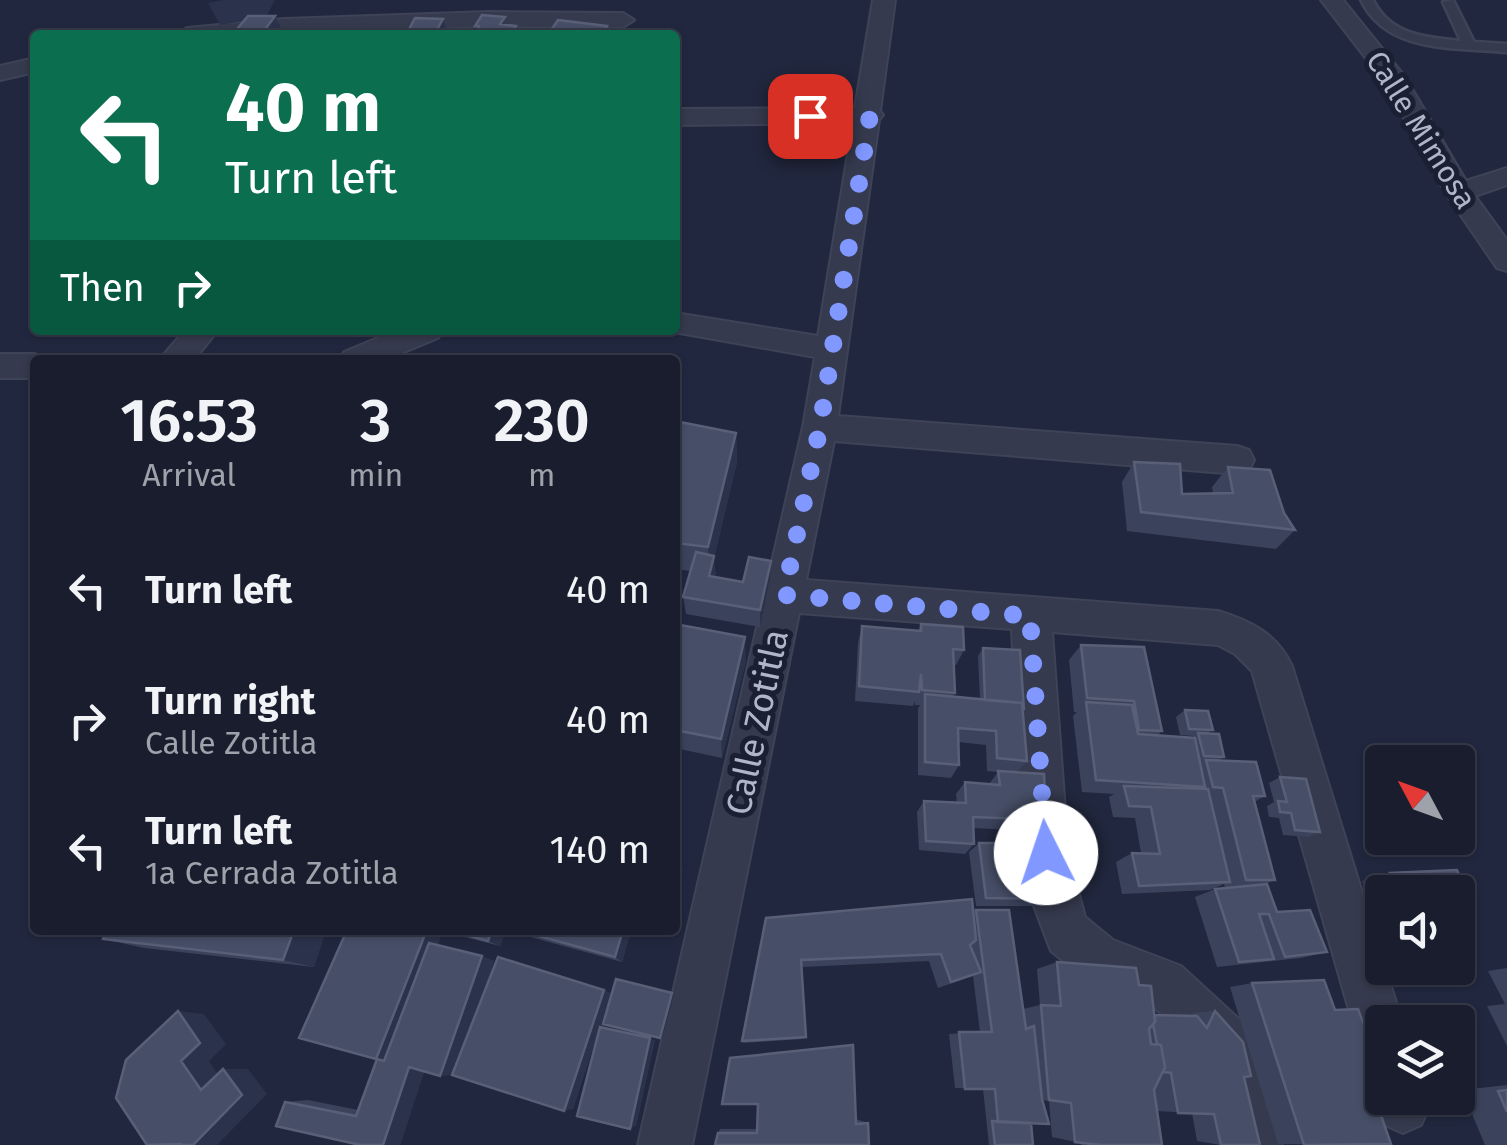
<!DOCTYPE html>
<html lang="en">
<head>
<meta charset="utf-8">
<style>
	body { margin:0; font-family:"Fira Sans",sans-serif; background:#222636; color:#f1f3f6; height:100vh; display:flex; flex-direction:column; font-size:38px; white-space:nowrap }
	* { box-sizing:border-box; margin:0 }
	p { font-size:32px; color:#9fa2aa }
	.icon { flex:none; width:55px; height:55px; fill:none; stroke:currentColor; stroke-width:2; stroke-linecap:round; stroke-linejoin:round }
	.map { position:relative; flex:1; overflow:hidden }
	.panel { position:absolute; left:30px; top:355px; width:650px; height:580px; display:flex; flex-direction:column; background:#191d2e; border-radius:10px; box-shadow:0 2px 8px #0004,0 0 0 2px #373b4a }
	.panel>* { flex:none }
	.banner { position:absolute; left:30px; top:30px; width:650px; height:305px; border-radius:10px; box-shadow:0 2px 8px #0004,0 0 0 2px #373b4a; background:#0b6e4f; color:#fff; overflow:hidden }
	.needle { width:65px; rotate:311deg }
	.buttons { position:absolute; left:1365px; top:745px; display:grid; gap:20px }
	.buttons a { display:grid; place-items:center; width:110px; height:110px; border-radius:10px; background:#191d2e; box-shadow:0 2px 8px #0004,0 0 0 2px #373b4a; font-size:50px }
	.pin { position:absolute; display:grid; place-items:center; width:85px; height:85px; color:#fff; margin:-42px; border-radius:20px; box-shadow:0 5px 15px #0006 }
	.me { position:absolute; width:110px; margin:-55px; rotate:356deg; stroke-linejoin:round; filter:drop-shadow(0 0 8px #0008) }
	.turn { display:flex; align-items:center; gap:35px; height:210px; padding:0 30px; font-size:45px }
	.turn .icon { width:130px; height:130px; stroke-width:2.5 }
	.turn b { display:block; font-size:70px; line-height:85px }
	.then { display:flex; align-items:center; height:95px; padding:0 30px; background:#0003; gap:20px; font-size:38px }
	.eta { display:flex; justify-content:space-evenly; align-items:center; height:170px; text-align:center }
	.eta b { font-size:60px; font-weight:600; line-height:70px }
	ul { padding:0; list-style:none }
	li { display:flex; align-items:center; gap:30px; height:130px; padding:0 30px }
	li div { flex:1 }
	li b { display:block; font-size:38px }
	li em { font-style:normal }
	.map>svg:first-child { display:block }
</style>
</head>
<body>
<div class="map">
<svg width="1507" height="1145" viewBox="0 0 1507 1145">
	<rect width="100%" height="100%" fill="#21273e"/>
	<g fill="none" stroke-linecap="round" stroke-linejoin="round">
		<g stroke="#3e4357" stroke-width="5">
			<path id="service" d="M1361,0H1373C1390,35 1426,38 1461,41L1443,2L1453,0L1474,42L1507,44V52C1455,47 1387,54 1361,0Z"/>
		</g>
		<g stroke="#3e4357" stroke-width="4">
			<path id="minor" d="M873,0H895L880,111L883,115L879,120L838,416L1237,446L1249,450L1254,460L1249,470L1237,474L834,441L806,580L1218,611C1251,621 1277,634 1292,666L1402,1022H1382V1063L1364,1056L1357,1038L1252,671L1235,654L1218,645L1052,632L1068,853L1085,917L1113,940L1181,966L1242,1022L1282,1145H1228L1203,1054L1148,1001L1081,975L1051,951L1031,898L1022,853L1012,629L799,613L692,1145H638L803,427L815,357L663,330H675V313L818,336L853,123L675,125V109L855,108Z
				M1321,0H1343L1405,77L1466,181L1507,168V185L1475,196L1507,240V271L1497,268L1445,192L1382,79Z
				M489,12L623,13L634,20L623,27L489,26L176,35L187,28L284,19Z
				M35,58V72L0,80V66Z
				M185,330H218L194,360H159Z
				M397,330H442L438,338L385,360H339L344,352Z
				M0,354H35L48,360H35V378H0Z
				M1382,1079V1098H1426L1429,1107L1421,1125L1403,1133L1385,1125L1374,1098Z"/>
		</g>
		<use href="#service" fill="#353a4e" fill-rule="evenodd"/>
		<use href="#minor" fill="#353a4e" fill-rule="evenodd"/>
	</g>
	<path fill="#3b435c" d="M675,421L736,433L737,462L714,558L715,577L743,582L771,561L770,579L760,627L686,614L683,597L691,571L675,569Z
		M1134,462L1182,494L1213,493L1212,487L1228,467L1284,513L1295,530L1276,549L1127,531L1122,482Z
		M675,624L746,660L722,758L675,748Z
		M921,624L964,650L956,665H954L955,693L953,697L980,699L978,656L983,648L1023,711L1027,761L1017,772L1046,820L1034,831L973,828L974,844L965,854L919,850L917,812L924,801L957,803L956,794L965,782L989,784L998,772L987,771L986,745L958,742L959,765L951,778L918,775V709L920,705H915V701L913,706L855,701L858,643L862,626L918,631Z
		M1081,645L1162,731L1158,735L1192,738L1194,736L1180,735L1176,717L1185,710L1213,730L1208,733L1224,757L1218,761L1265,796L1254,802L1275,880L1262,885L1277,912L1327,952L1301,958L1217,967L1195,897L1215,889L1225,888L1224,884L1210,890L1122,894L1116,862L1132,853H1141L1135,818L1113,817L1109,797L1114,794L1082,792L1073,716L1077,712H1074L1069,660Z
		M1280,777L1320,832L1308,837L1283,835L1279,818L1269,817L1267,806L1274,802L1269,783Z
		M979,843L1031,874L1055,899L1042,906H976L969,852Z
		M1457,870L1472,904L1458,907V892H1382V932L1362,881L1390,873Z
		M976,910L1023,1009L1040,1005L1037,969L1057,962L1139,985L1155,1015L1192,1016L1193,1013L1215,1011L1244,1077L1221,1145L1197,1141L1192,1113L1157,1111L1162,1145H1081V1143L1052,1137L1049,1101L1042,1100L1031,1123L1033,1145H989L983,1089L955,1088L949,1034L980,1032L973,976L938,988L929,961L802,967L806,1037L802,1039L743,1043L766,918L973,912Z
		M326,930L314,967L144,948L103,939Z
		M437,930H506L500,946Z
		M515,930H631L622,962L523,935Z
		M426,932L440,938L438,945L482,956L494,961L479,1007L611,993L600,1027L655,1040L636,1126L598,1032L573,1109L453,1075L424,1071L400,1145L285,1102L308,1100L358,1110Z
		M1507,968V1046L1487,1006L1505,1004L1488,971Z
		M1252,983L1335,1010L1375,1098L1363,1145L1278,1144L1230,987Z
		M730,1058L856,1119L868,1123L869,1145L718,1133L720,1129H757V1104Z
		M1507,1085V1145H1485L1462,1090Z"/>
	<path fill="#2b324b" d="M223,0H275L266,17L220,25L208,3Z
		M275,16L284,35H261Z
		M443,19L446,30L444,35H434Z
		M736,433L737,462L714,558L716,574L710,594L708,547Z
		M771,561L770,579L760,627V610Z
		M745,637L746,660L722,758L721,739Z
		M680,862L683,871L675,900V879Z
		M294,930H326L314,967L283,960Z
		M492,930H506L500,946L488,941Z
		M623,930H631L622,962L615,957Z
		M426,932L440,938L394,1059L384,1061L376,1059Z
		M482,956L494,961L455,1075L440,1076Z
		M604,990L611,993L573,1109L564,1111Z
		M672,993L674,994L662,1039L660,1038Z
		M178,1011L204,1014L226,1044L209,1061L228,1089L201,1090L181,1061Z
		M650,1038L655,1040L636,1126L630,1129Z
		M409,1067H426L400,1145H383Z
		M223,1069H248L267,1094L217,1145H169Z"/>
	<path fill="#474f68" stroke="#585f77" stroke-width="2.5" d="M482,15L505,17L500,24L516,26L510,35H476L479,26H475Z
		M248,16H275L261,35H232Z
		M415,18L443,19L434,35H406Z
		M558,20L607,26L601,35H553L549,33Z
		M675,421L736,433L708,547L675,543Z
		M1134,462L1180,464L1182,494L1233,493L1228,467L1270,470L1284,513L1295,530L1141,512Z
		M696,552L714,556L709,576L743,582L749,557L771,561L760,610L683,597Z
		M675,624L745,637L721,739L675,730Z
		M921,624L963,627L964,650L953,649L955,693L922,690L921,674L919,692L859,686L862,626L921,631Z
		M1081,645L1144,647L1162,731L1139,730L1134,701L1087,698Z
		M983,648L1020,650L1024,710L1022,703L985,700Z
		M925,694L1022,703L1027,761L997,758L996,731L958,728L959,765L925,762Z
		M1086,702L1132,705L1138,734L1195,738L1205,787L1096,780Z
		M1185,710L1208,711L1213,730L1189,729Z
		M1198,733L1219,734L1224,757L1204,756Z
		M1206,760L1256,762L1265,796H1253L1275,880H1246L1223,788L1213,787Z
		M998,771L1044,774L1046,820L973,817L974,844L926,841L924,801L966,803L965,782L1000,785Z
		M1280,777L1306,779L1320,832L1295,830L1291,813L1280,812L1278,801L1287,802Z
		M1124,786L1208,789L1230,882L1139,886L1132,853L1160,854L1151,807L1129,806Z
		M979,843H1026L1031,874H1050L1055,899L986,898Z
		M675,861L680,862L675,879Z
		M1457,870L1472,904L1458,905V892H1398L1390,873Z
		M1267,884L1277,912L1310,910L1327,952L1285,957L1269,914H1259L1274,959L1239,962L1215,889Z
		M972,899L976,940L970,945L981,972L951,982L941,954L801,960L806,1037L742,1041L766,918Z
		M976,910H1009L1026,1029L1034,1026L1042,1099L1049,1124L998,1122L995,1089H965L959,1032H992Z
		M1458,922L1463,935H1458Z
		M107,930H294L283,960L103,939Z
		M347,930H417L426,932L376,1059L299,1038Z
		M447,930H492L488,941Z
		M517,930H623L615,957Z
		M429,943L482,956L440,1076L409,1067L383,1145H360L276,1126L285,1102L356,1116L377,1059L384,1061Z
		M498,957L604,990L564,1111L452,1075Z
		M1057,962L1136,968L1139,985L1151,986L1155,1022L1149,1029L1151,1044L1161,1045L1165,1067L1154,1090L1162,1145H1101L1075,1142L1071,1103L1049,1100L1041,1005L1061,1006Z
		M616,979L672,993L660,1038L603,1024Z
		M1324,980L1335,1010L1358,1009L1382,1073V1097L1375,1098L1391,1144L1304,1145L1252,983Z
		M178,1011L200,1043L181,1061L201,1090L223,1069L242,1095L193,1145H179L180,1144L147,1145L116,1098L126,1060Z
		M1215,1011L1243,1042L1251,1076L1244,1077L1260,1145H1221L1214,1114L1178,1113L1171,1073L1163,1072L1165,1067L1161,1045L1157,1044L1153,1024L1155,1022V1015L1197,1016L1207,1028Z
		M600,1027L650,1038L630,1129L577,1116Z
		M853,1045L856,1124L868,1123L869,1145H715L718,1133H757L758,1104H722L730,1058Z
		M1507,1090V1112L1498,1091Z
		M992,1121L1031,1123L1033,1145H995Z"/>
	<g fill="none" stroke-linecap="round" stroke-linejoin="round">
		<path stroke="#8098ff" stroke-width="18" stroke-dasharray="0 32.4" d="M810,116L870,115L820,427L784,595L1030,616L1046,853"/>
	</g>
	<g text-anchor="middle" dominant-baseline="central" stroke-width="10" stroke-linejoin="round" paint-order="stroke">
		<g font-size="30" fill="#b0b5c9" stroke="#1a1f33">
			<text transform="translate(1421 130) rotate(58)">Calle Mimosa</text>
		</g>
		<g font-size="35" fill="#b0b5c9" stroke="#1a1f33">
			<text transform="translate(757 722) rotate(-78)">Calle Zotitla</text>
		</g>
	</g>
</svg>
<div class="buttons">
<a><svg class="needle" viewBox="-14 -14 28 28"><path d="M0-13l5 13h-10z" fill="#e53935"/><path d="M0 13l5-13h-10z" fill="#9fa2aa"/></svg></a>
<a><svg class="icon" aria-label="sound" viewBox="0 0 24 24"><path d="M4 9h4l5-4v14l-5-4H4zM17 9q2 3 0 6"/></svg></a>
<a><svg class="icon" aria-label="layers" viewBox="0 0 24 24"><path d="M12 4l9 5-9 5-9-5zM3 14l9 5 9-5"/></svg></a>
</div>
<div class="pin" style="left:810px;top:116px;background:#d93025"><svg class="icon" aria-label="arrive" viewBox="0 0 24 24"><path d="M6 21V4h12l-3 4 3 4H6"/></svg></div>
<svg class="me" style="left:1046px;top:853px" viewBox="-20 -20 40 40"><circle r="19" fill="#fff"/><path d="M0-13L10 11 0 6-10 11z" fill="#8098ff"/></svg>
<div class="banner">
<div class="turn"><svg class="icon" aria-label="left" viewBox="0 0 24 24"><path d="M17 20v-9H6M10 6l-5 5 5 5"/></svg><div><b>40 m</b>Turn left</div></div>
<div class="then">Then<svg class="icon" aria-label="right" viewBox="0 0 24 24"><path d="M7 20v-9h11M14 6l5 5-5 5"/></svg></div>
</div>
<section class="panel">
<div class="eta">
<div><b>16:53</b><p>Arrival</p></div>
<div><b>3</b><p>min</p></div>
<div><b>230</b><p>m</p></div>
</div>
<ul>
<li><svg class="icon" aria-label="left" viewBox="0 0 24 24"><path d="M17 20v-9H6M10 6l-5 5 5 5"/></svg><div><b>Turn left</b></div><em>40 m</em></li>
<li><svg class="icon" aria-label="right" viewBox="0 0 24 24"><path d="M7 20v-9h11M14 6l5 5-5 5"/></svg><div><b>Turn right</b><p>Calle Zotitla</p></div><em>40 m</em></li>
<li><svg class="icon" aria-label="left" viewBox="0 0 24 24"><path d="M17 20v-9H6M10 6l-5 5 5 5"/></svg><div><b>Turn left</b><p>1a Cerrada Zotitla</p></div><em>140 m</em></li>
</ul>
</section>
</div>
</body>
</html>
